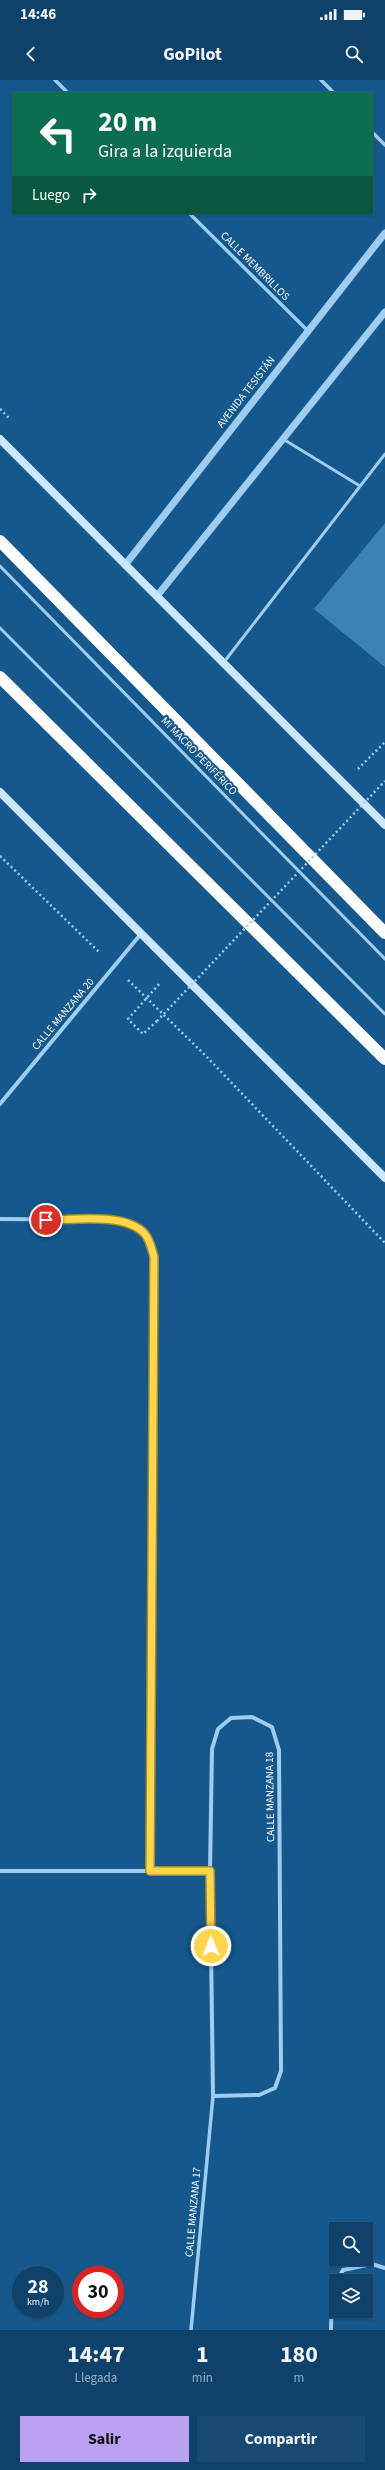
<!DOCTYPE html>
<html lang="es">
<head>
<meta charset="utf-8">
<style>
	body { margin:0; font-family:"Source Sans 3",sans-serif; background:#184970; color:#f1f3f6; height:100vh; display:flex; flex-direction:column; font-size:15px; white-space:nowrap }
	* { box-sizing:border-box; margin:0 }
	p { font-size:13px; color:#9bb0c1 }
	.icon { flex:none; width:22px; height:22px; fill:none; stroke:currentColor; stroke-width:2; stroke-linecap:round; stroke-linejoin:round }
	.map { position:relative; height:2250px; overflow:hidden }
	.details { display:flex; flex-direction:column; background:#0f426a; flex:1 }
	.details>* { flex:none }
	.guide { position:absolute; left:12px; top:12px; width:361px; height:122px; border-radius:0px; box-shadow:0 1px 3px #0004,0 0 0 1px #2f5b7e; background:#0b6e4f; color:#fff; overflow:hidden }
	.fabs { position:absolute; left:329px; top:2142px; display:grid; gap:8px }
	.fabs a { display:grid; place-items:center; width:44px; height:44px; border-radius:0px; background:#0f426a; box-shadow:0 1px 3px #0004,0 0 0 1px #2f5b7e; font-size:20px }
	.speed { position:absolute; left:12px; top:2186px; display:flex; gap:8px; font-size:20px; font-weight:700; text-align:center }
	.speed>* { display:grid; place-content:center; width:52px; height:52px; border-radius:50%; background:#0f426a; box-shadow:0 1px 3px #0004,0 0 0 1px #2f5b7e; line-height:1 }
	.speed small { font-size:10px; font-weight:400 }
	.speed .limit { border:6px solid #d22; background:#fff; color:#111 }
	.pin { position:absolute; display:grid; place-items:center; width:34px; height:34px; color:#fff; margin:-17px; border:2px solid #fff; border-radius:50%; box-shadow:0 1px 4px #0007 }
	.me { position:absolute; width:44px; margin:-22px; rotate:359deg; stroke-linejoin:round; filter:drop-shadow(0 0 3px #0008) }
	.turn { display:flex; align-items:center; gap:14px; height:84px; padding:0 20px; font-size:18px }
	.turn .icon { width:52px; height:52px; stroke-width:2.5 }
	.turn b { display:block; font-size:28px; line-height:34px }
	.then { display:flex; align-items:center; height:38px; padding:0 20px; background:#0003; gap:8px; font-size:15px }
	.eta { display:flex; justify-content:space-evenly; align-items:center; height:68px; text-align:center }
	.eta b { font-size:24px; font-weight:700; line-height:28px }
	.button { display:flex; gap:8px; margin-top:auto; padding:8px 20px }
	.button a { flex:1; height:46px; border-radius:0px; background:#bca0f2; color:#111; font-size:16px; font-weight:700; line-height:46px; text-align:center }
	.button a+a { background:#184970; color:#f1f3f6 }
	.status { display:flex; justify-content:space-between; align-items:center; height:28px; padding:0 20px; background:#0f426a; direction:ltr }
	.status svg { height:11px; fill:currentColor }
	header { display:flex; justify-content:space-between; align-items:center; height:52px; padding:0 20px; background:#0f426a; font-size:18px; font-weight:700 }
	.map>svg:first-child { display:block }
</style>
</head>
<body>
<div class="status"><b>14:46</b><svg viewBox="0 0 49 12"><path d="M0 12V9h3v3zM5 12V6h3v6zM10 12V3h3v9zM15 12V0h3v12zM26 1h20v11H26zM47 4h2v5h-2z"/></svg></div>
<header><svg class="icon" aria-label="back" viewBox="0 0 24 24"><path d="M15 5l-7 7 7 7"/></svg>GoPilot<svg class="icon" aria-label="search" viewBox="0 0 24 24"><circle cx="10" cy="10" r="6"/><path d="M15 15l6 6"/></svg></header>
<div class="map">
<svg width="385" height="2250" viewBox="0 0 385 2250">
	<rect width="100%" height="100%" fill="#14588d"/>
	<path fill="#3d82b6" d="M385,443V587L314,529Z"/>
	<g fill="none" stroke-linecap="round" stroke-linejoin="round">
		<path stroke="#9ecdf0" stroke-width="2.5" stroke-dasharray="2 3" stroke-linecap="butt" d="M0,329L10,339
			M358,689L385,662
			M0,776L100,873
			M128,900L206,976L385,1163
			M157,941L143,954L128,939L160,903"/>
		<path stroke="#9ecdf0" stroke-width="3" d="M283,359L360,406
			M0,486L385,879
			M0,548L385,934
			M224,582L385,374"/>
		<path stroke="#9ecdf0" stroke-width="3.5" d="M55,0L68,13
			M321,0L334,13
			M372,52L385,65
			M189,133L308,251
			M191,2250L213,2016"/>
		<path stroke="#9ecdf0" stroke-width="4" d="M0,1024L140,855
			M0,1139L122,1140C142,1147 147,1158 155,1177L150,1791
			M252,1637L272,1647L279,1670L281,1991L275,2008L259,2015L213,2016L210,1791L212,1669L218,1649L231,1638Z
			M0,1791H210
			M337,2201L343,2190L372,2184L385,2188
			M331,2250L332,2209L336,2203"/>
		<path stroke="#9ecdf0" stroke-width="7" d="M125,485L385,153
			M157,516L385,232"/>
		<path stroke="#cce6fb" stroke-width="8" d="M0,359L385,745
			M0,712L385,1098"/>
		<path stroke="#fff" stroke-width="12" d="M0,461L385,853
			M0,597L385,979"/>
		<path stroke="#9ecdf0" stroke-width="2.5" stroke-dasharray="2 3" stroke-linecap="butt" d="M157,941L385,701"/>
	</g>
	<g fill="none" stroke-linecap="round" stroke-linejoin="round">
		<g stroke="#a68a30" stroke-width="10">
			<path id="route" d="M46,1140C73,1140 126,1132 145,1154C150,1160 152,1170 154,1177L150,1791H210L211,1866"/>
		</g>
		<use href="#route" stroke="#ffd54a" stroke-width="7"/>
	</g>
	<g text-anchor="middle" dominant-baseline="central" stroke-width="4" stroke-linejoin="round" paint-order="stroke">
		<g font-size="11" fill="#fff" stroke="#14588d">
			<text transform="translate(255 186) rotate(45)">CALLE MEMBRILLOS</text>
			<text transform="translate(246 312) rotate(-52)">AVENIDA TESISTÁN</text>
			<text transform="translate(199 676) rotate(46)">MI MACRO PERIFÉRICO</text>
			<text transform="translate(63 934) rotate(-50)">CALLE MANZANA 20</text>
			<text transform="translate(270 1717) rotate(-91)">CALLE MANZANA 18</text>
			<text transform="translate(193 2132) rotate(-85)">CALLE MANZANA 17</text>
		</g>
	</g>
</svg>
<div class="fabs">
<a><svg class="icon" aria-label="search" viewBox="0 0 24 24"><circle cx="10" cy="10" r="6"/><path d="M15 15l6 6"/></svg></a>
<a><svg class="icon" aria-label="layers" viewBox="0 0 24 24"><path d="M12 4l9 5-9 5-9-5zM3 14l9 5 9-5"/></svg></a>
</div>
<div class="speed"><div>28<small>km/h</small></div><div class="limit">30</div></div>
<div class="pin" style="left:46px;top:1140px;background:#d93025"><svg class="icon" aria-label="arrive" viewBox="0 0 24 24"><path d="M6 21V4h12l-3 4 3 4H6"/></svg></div>
<svg class="me" style="left:211px;top:1866px" viewBox="-20 -20 40 40"><circle r="17" fill="#ffd54a" stroke="#fff" stroke-width="3"/><path d="M0-11L8 9 0 5-8 9z" fill="#fff"/></svg>
<div class="guide">
<div class="turn"><svg class="icon" aria-label="left" viewBox="0 0 24 24"><path d="M17 20v-9H6M10 6l-5 5 5 5"/></svg><div><b>20 m</b>Gira a la izquierda</div></div>
<div class="then">Luego<svg class="icon" aria-label="right" viewBox="0 0 24 24"><path d="M7 20v-9h11M14 6l5 5-5 5"/></svg></div>
</div>
</div>
<section class="details">
<div class="eta">
<div><b>14:47</b><p>Llegada</p></div>
<div><b>1</b><p>min</p></div>
<div><b>180</b><p>m</p></div>
</div>
<div class="button"><a>Salir</a><a>Compartir</a></div>
</section>
</body>
</html>
